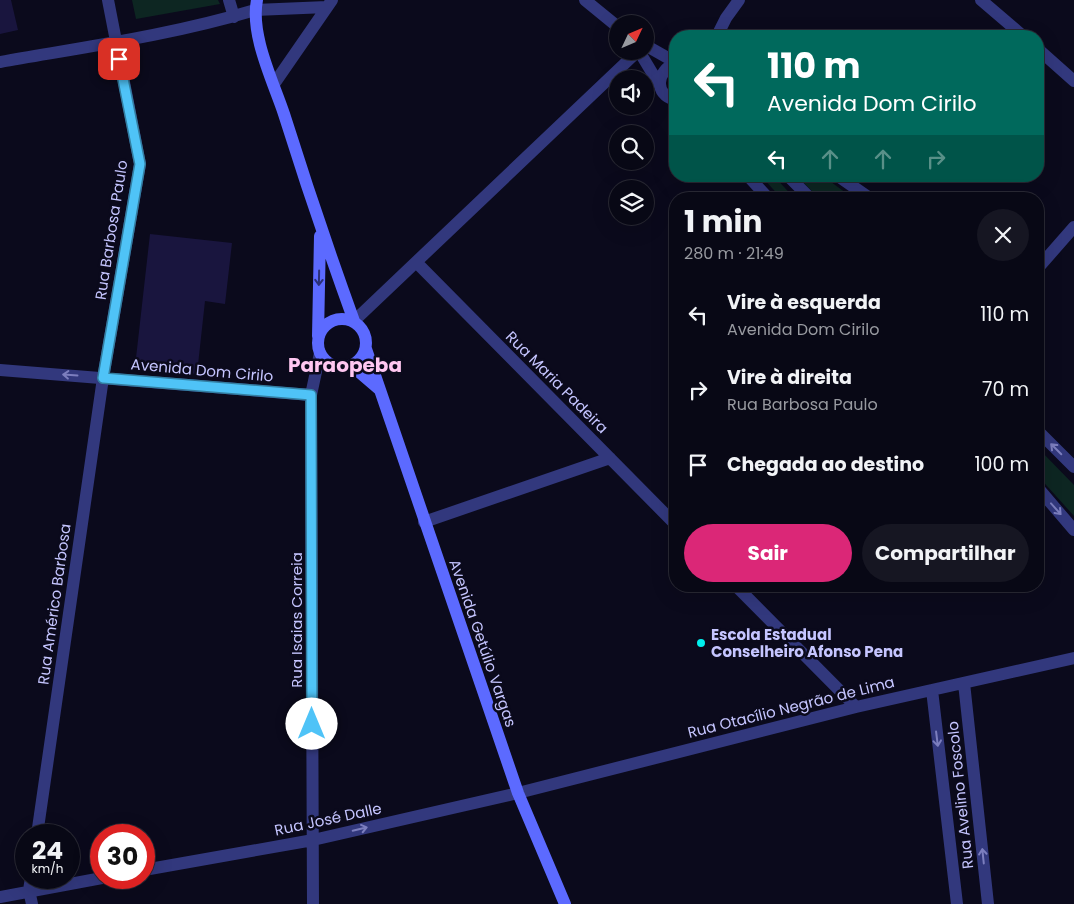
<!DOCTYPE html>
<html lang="pt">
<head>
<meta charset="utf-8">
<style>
	body { margin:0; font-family:Poppins,sans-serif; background:#161622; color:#f1f3f6; height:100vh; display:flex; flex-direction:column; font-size:19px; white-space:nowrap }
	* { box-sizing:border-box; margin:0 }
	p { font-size:16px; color:#989aa0 }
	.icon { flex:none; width:28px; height:28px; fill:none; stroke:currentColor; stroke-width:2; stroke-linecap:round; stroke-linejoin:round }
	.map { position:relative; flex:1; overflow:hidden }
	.drawer { position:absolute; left:669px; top:192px; width:375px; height:400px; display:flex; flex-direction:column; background:#080815; border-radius:20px; box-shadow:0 5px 20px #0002,0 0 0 1px #292934 }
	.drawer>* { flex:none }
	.hud { position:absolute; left:669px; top:30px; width:375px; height:152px; border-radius:20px; box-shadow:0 5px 20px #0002,0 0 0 1px #292934; background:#00695c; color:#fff; overflow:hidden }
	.needle { width:32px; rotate:46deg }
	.tools { position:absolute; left:609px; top:15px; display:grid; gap:10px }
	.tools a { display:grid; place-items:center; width:45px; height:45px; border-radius:50%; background:#080815; box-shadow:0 5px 20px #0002,0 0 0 1px #292934; font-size:25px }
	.speed { position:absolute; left:15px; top:824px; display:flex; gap:10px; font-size:25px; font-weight:700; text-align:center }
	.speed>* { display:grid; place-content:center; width:65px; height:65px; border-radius:50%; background:#080815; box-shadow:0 5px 20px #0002,0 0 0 1px #292934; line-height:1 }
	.speed small { font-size:12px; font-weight:400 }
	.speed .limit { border:8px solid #d22; background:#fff; color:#111 }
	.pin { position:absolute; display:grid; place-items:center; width:42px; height:42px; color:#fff; margin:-21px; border-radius:10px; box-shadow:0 2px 8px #0006 }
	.me { position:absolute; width:55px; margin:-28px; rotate:0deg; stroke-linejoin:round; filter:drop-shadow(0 0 4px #0008) }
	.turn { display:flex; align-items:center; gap:18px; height:105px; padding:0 15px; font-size:22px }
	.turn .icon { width:65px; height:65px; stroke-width:2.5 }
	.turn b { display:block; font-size:35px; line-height:42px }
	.lanes { display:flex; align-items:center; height:48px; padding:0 15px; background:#0003; justify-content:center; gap:25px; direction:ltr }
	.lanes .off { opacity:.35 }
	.round { display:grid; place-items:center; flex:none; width:52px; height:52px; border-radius:26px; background:#161622 }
	.head { display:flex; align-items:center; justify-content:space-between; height:85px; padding:0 15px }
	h1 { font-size:30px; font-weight:700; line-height:38px }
	.cta { display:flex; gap:10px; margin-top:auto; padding:10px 15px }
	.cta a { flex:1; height:58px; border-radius:30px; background:#db2777; color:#fff; font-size:20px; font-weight:700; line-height:58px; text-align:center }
	.cta a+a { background:#161622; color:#f1f3f6 }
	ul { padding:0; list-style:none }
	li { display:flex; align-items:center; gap:15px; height:75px; padding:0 15px }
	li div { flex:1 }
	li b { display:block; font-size:19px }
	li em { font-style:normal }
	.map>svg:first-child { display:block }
</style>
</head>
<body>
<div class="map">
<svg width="1074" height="904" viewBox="0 0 1074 904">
	<rect width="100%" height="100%" fill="#0b0a1c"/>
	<path fill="#0d2622" d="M132,0H218L220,4L136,19Z
		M761,176H774L795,199H782Z
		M797,176H823L854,199H820Z
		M1038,448L1074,485V516L1038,476Z"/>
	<path fill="#19153e" d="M0,0H11L18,30L0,34Z
		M150,234L232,243L225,304L205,301L197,374L135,367Z"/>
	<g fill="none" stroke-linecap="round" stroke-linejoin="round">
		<path stroke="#32387d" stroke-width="12" d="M229,0L234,17
			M981,0L1023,36
			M1038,49L1074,81
			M0,62C85,47 172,35 255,10
			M838,176L871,199
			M416,262L675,524
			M1038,268L1074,227
			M354,321L638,51
			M0,370L311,395
			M424,522L610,458
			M736,586L856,707
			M964,683L988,904
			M932,690L957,904
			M37,835L103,378L140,164L108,0
			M144,870L313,840L518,793L856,707L1074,658
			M31,878L29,890L32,904
			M0,897L102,878
			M313,904L311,395L320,353"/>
		<path stroke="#32387d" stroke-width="12" d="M585,0L618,27
			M255,10L327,7
			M717,36L726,18L739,0
			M645,45L675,62
			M639,51L660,86
			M675,63C657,71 653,94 675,100
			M274,84L332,0
			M748,176L769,199
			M788,176L811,199
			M1038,431L1074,467
			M1038,488L1074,530"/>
		<path stroke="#5c6aff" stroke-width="12" d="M257,0C250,35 273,81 284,114C306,184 329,252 354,321
			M318 343a24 24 0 1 1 48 0a24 24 0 1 1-48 0Z
			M318,336L320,236
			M366,349L518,793L565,904
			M352,366L380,390"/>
	</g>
	<defs><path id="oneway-shaft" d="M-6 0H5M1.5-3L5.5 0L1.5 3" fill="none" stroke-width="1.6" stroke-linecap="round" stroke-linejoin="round" transform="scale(1.25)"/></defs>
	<use stroke="#2b3077" href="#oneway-shaft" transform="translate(319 278) rotate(91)"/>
	<g stroke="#7c7ebe">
		<use href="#oneway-shaft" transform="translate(70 375) rotate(-176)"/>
		<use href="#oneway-shaft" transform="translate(1056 449) rotate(-135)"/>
		<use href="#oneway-shaft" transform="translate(1056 509) rotate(48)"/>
		<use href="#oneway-shaft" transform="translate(937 739) rotate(83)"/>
		<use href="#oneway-shaft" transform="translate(360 829) rotate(-13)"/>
		<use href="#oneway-shaft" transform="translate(983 856) rotate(-96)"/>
	</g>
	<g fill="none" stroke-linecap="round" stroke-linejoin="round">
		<g stroke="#337fa1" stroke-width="12">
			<path id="route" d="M119,59L140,164L103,378L311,395L312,724"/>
		</g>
		<use href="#route" stroke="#4fc3f7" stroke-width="9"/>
	</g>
	<circle fill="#00f0ee" stroke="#0b0a1c" stroke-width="2" cx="701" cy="643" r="5"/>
	<g text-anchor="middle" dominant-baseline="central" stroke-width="5" stroke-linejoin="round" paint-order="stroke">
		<g font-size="15" fill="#c5c5ff" stroke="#0b0a1c">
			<text transform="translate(111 230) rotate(-81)">Rua Barbosa Paulo</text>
			<text transform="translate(202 370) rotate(5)">Avenida Dom Cirilo</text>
			<text transform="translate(557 382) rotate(45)">Rua Maria Padeira</text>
			<text transform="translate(54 604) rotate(-82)">Rua Américo Barbosa</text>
			<text transform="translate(296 620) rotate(-90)">Rua Isaias Correia</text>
			<text transform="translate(483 643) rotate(71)">Avenida Getúlio Vargas</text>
			<text transform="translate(791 707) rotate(-14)">Rua Otacílio Negrão de Lima</text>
			<text transform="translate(960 795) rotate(-96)">Rua Avelino Foscolo</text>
			<text transform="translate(328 819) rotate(-12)">Rua José Dalle</text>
		</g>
		<g font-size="15" font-weight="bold" fill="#c5c5ff" stroke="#0b0a1c" text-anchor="start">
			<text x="711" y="634">Escola Estadual<tspan x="711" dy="17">Conselheiro Afonso Pena</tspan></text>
		</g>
		<g font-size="20" font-weight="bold" fill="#ffc7f1" stroke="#0b0a1c">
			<text x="345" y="365">Paraopeba</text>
		</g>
	</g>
</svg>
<div class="tools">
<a><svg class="needle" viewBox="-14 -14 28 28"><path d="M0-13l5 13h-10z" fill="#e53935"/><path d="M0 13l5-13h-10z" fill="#989aa0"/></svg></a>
<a><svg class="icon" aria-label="sound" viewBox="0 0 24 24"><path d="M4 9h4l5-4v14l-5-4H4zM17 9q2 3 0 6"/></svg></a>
<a><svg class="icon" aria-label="search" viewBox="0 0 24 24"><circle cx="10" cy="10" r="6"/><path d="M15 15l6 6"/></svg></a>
<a><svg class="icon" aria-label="layers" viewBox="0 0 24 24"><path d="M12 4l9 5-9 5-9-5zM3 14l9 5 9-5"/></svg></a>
</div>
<div class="speed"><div>24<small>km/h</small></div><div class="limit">30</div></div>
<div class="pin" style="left:119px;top:59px;background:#d93025"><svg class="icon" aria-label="arrive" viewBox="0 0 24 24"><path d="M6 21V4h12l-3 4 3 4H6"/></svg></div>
<svg class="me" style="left:312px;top:724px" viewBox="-20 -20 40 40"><circle r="19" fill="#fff"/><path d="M0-13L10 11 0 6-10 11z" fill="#4fc3f7"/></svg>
<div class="hud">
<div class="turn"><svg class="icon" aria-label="left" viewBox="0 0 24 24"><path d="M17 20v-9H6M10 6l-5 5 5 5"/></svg><div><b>110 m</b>Avenida Dom Cirilo</div></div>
<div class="lanes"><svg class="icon" aria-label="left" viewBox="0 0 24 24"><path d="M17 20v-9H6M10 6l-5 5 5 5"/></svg><svg class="icon off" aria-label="ahead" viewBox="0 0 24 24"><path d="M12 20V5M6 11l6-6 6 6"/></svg><svg class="icon off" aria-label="ahead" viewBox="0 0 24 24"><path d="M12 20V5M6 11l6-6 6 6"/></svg><svg class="icon off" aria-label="right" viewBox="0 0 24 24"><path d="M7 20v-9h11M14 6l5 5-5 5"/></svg></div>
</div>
<section class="drawer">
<div class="head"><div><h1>1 min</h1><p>280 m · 21:49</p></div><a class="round"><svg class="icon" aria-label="close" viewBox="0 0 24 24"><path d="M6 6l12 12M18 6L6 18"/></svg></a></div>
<ul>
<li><svg class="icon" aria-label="left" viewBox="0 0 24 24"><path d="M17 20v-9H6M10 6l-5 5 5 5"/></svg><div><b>Vire à esquerda</b><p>Avenida Dom Cirilo</p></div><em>110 m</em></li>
<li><svg class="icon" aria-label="right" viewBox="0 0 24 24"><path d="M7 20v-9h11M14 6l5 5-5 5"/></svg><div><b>Vire à direita</b><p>Rua Barbosa Paulo</p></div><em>70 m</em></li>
<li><svg class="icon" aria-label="arrive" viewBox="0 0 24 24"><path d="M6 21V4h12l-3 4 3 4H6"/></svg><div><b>Chegada ao destino</b></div><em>100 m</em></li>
</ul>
<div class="cta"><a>Sair</a><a>Compartilhar</a></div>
</section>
</div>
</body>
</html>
